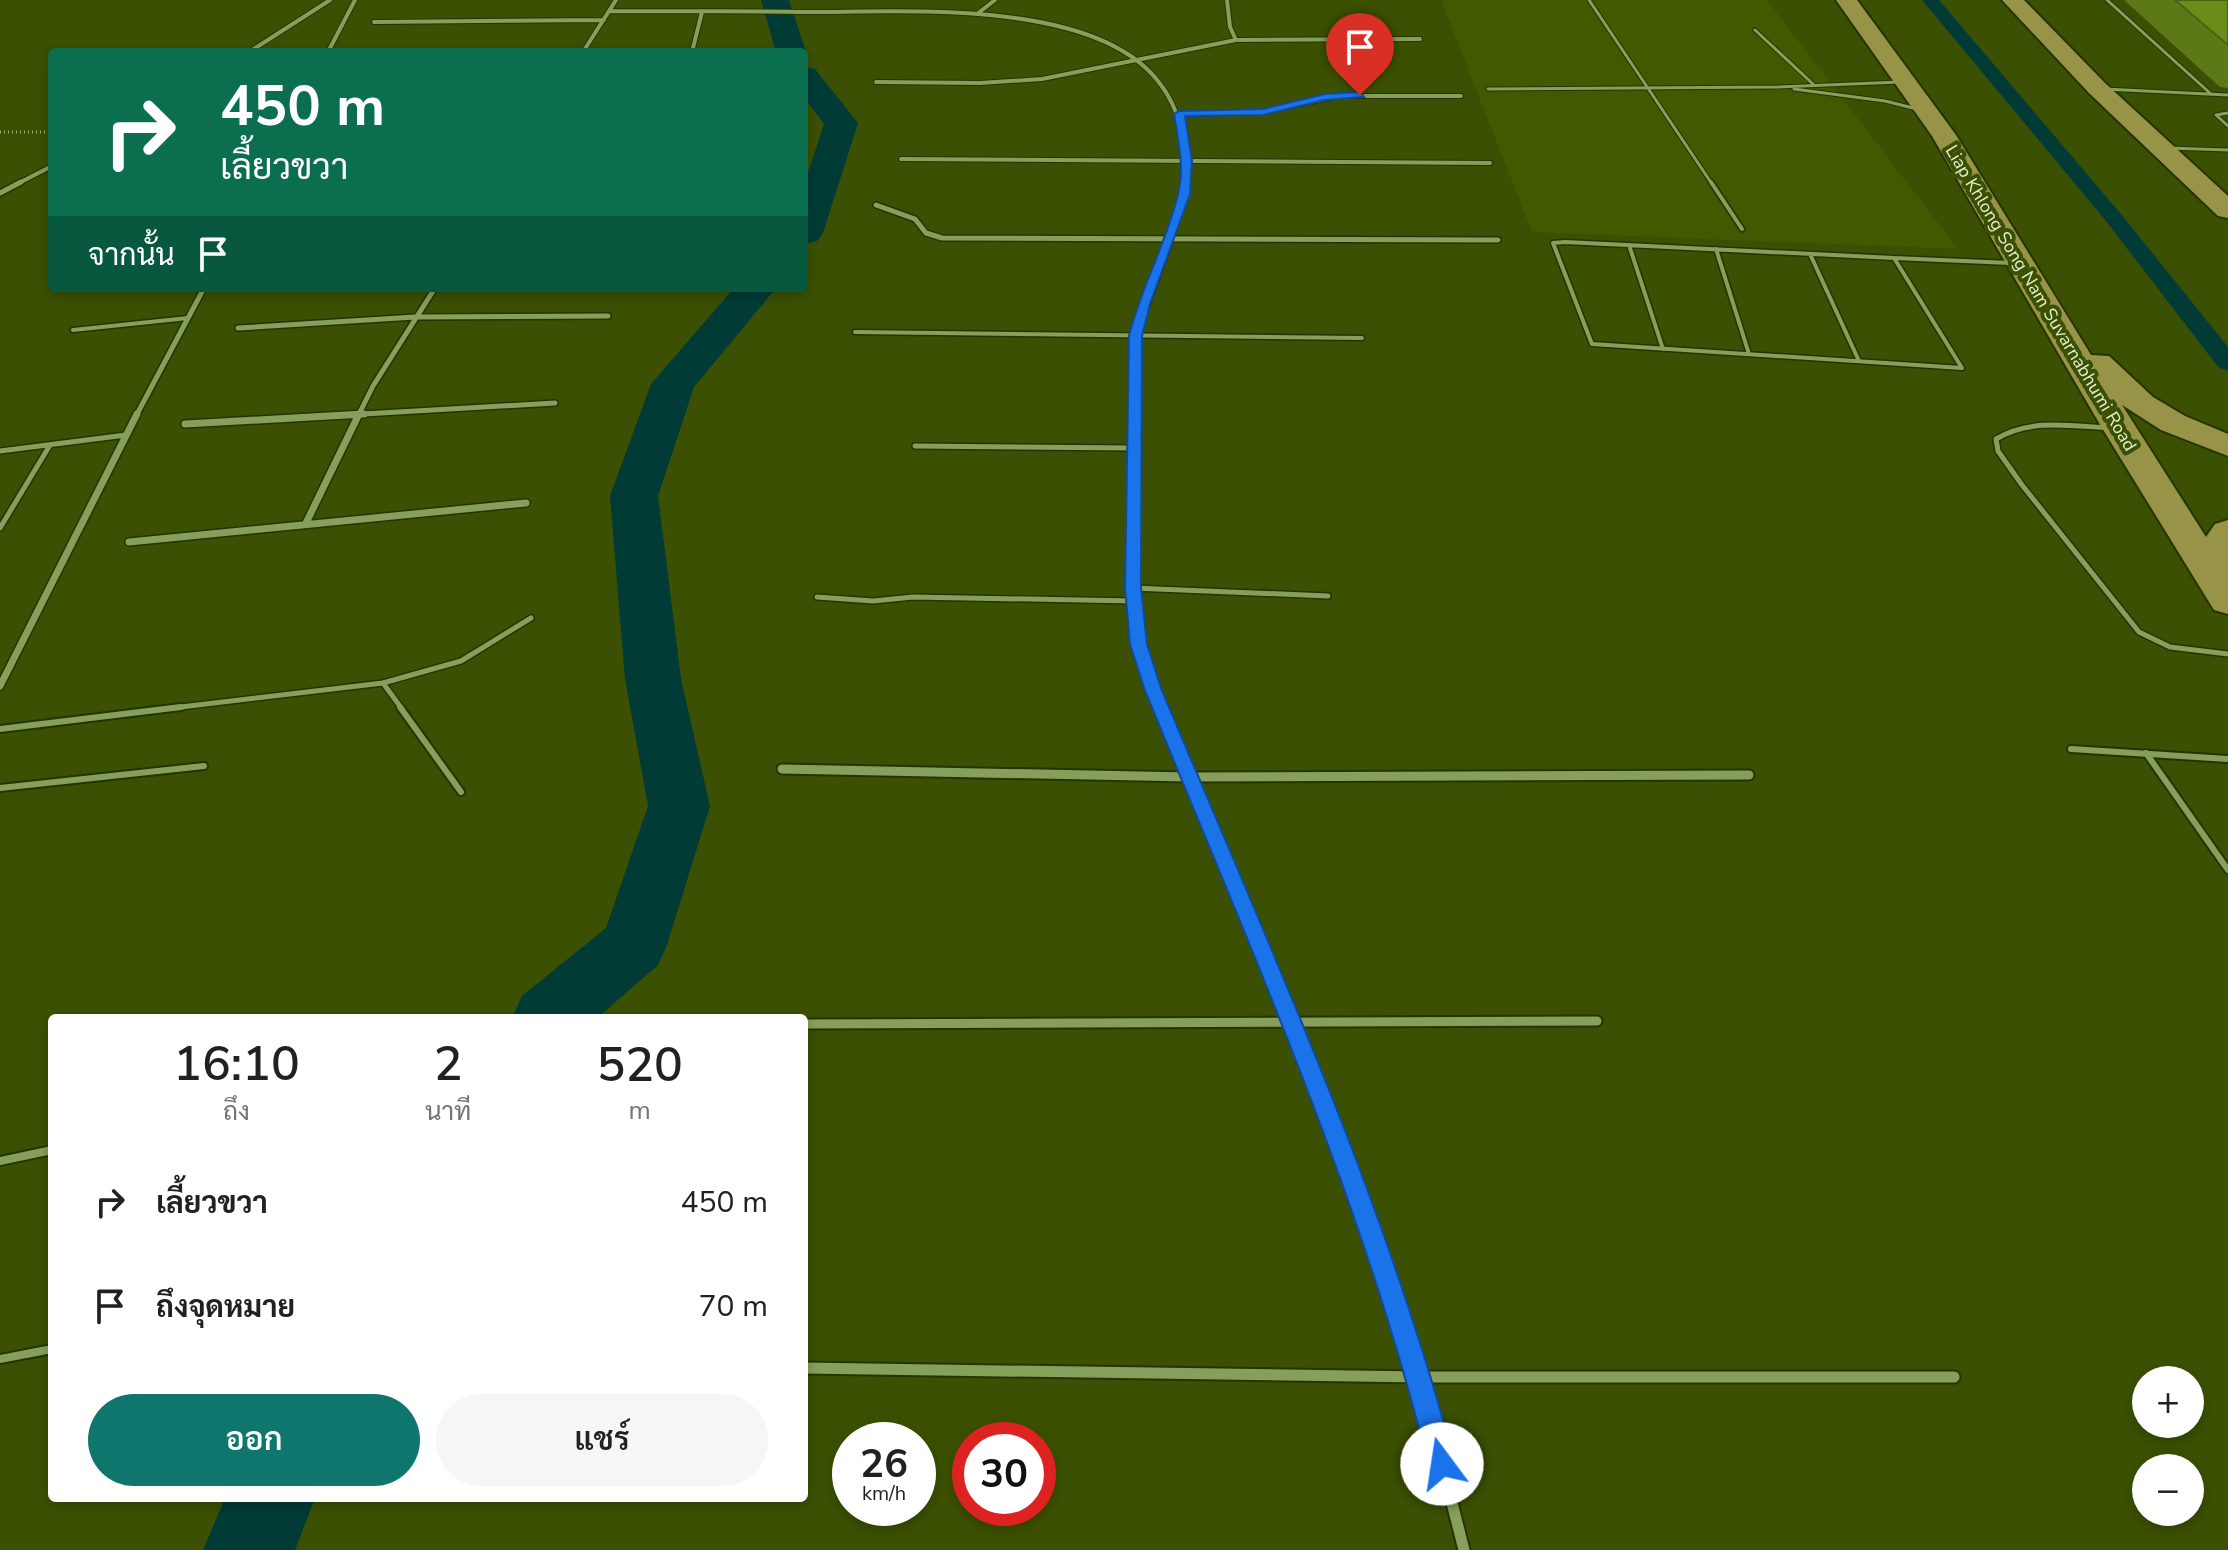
<!DOCTYPE html>
<html lang="th">
<head>
<meta charset="utf-8">
<style>
	body { margin:0; font-family:"Nunito Sans",Sarabun,sans-serif; background:#f6f6f6; color:#202124; height:100vh; display:flex; flex-direction:column; font-size:30px; white-space:nowrap }
	* { box-sizing:border-box; margin:0 }
	p { font-size:26px; color:#757577 }
	.icon { flex:none; width:44px; height:44px; fill:none; stroke:currentColor; stroke-width:2; stroke-linecap:round; stroke-linejoin:round }
	.map { position:relative; flex:1; overflow:hidden }
	.details { position:absolute; left:48px; top:1014px; width:760px; height:488px; display:flex; flex-direction:column; background:#fff; border-radius:8px; box-shadow:0 4px 12px #0003 }
	.details>* { flex:none }
	.hud { position:absolute; left:48px; top:48px; width:760px; height:244px; border-radius:8px; box-shadow:0 4px 12px #0003; background:#0b6e4f; color:#fff; overflow:hidden }
	.controls { position:absolute; left:2132px; top:1366px; display:grid; gap:16px }
	.controls a { display:grid; place-items:center; width:72px; height:72px; border-radius:50%; background:#fff; box-shadow:0 4px 12px #0003; font-size:40px }
	.speed { position:absolute; left:832px; top:1422px; display:flex; gap:16px; font-size:40px; font-weight:700; text-align:center }
	.speed>* { display:grid; place-content:center; width:104px; height:104px; border-radius:50%; background:#fff; box-shadow:0 4px 12px #0003; line-height:1 }
	.speed small { font-size:20px; font-weight:400 }
	.speed .limit { border:12px solid #d22; background:#fff; color:#111 }
	.pin { position:absolute; display:grid; place-items:center; width:68px; height:68px; color:#fff; margin:-82px -34px; border-radius:50% 50% 50% 0; rotate:-45deg; box-shadow:0 0 8px #0007 }
	.pin .icon { rotate:45deg }
	.me { position:absolute; width:88px; margin:-44px; rotate:346deg; stroke-linejoin:round; filter:drop-shadow(0 0 6px #0008) }
	.turn { display:flex; align-items:center; gap:28px; height:168px; padding:0 40px; font-size:36px }
	.turn .icon { width:104px; height:104px; stroke-width:2.5 }
	.turn b { display:block; font-size:56px; line-height:68px }
	.then { display:flex; align-items:center; height:76px; padding:0 40px; background:#0003; gap:16px; font-size:30px }
	.eta { display:flex; justify-content:space-evenly; align-items:center; height:136px; text-align:center }
	.eta b { font-size:48px; font-weight:600; line-height:56px }
	.button { display:flex; gap:16px; margin-top:auto; padding:16px 40px }
	.button a { flex:1; height:92px; border-radius:48px; background:#0f766e; color:#fff; font-size:32px; font-weight:600; line-height:92px; text-align:center }
	.button a+a { background:#f6f6f6; color:#202124 }
	ul { padding:0; list-style:none }
	li { display:flex; align-items:center; gap:24px; height:104px; padding:0 40px }
	li div { flex:1 }
	li b { display:block; font-size:30px }
	li em { font-style:normal }
	.map>svg:first-child { display:block }
</style>
</head>
<body>
<div class="map">
<svg width="2228" height="1550" viewBox="0 0 2228 1550">
	<rect width="100%" height="100%" fill="#3b5002"/>
	<path fill="#425900" d="M1441,0H1767L1958,249L1532,232Z"/>
	<g fill="none" stroke-linecap="round" stroke-linejoin="round">
		<path fill="#003b36" fill-rule="evenodd" d="M1922,0H1939L2120,213L2228,347V370L2219,368L2106,221Z"/>
		<path fill="#003b36" fill-rule="evenodd" d="M761,0H789L806,52L804,55V52H776Z
			M804,67L815,69L858,123L823,233L817,241L804,244V185L824,124L804,97Z
			M734,288H776L694,387L658,496L681,679L710,806L667,945L658,965L597,1018H512L522,996L606,928L648,806L625,679L610,496L651,384Z
			M225,1498H315L295,1550H203Z"/>
		<g stroke="#253400" stroke-width="5">
			<path id="service-far4" d="M1589,0L1712,184
				M2107,0L2211,94
				M1755,30L1813,84
				M1488,89L1778,87L1900,82
				M1794,89L1885,101L1917,109
				M2104,89L2228,95
				M2228,113L2216,115L2228,126
				M2168,148L2228,150"/>
		</g>
		<g stroke="#253400" stroke-width="7">
			<path id="service-far3" d="M1711,182L1742,229
				M1565,242L1894,258L1962,368L1592,344L1553,243Z
				M1629,245L1663,349
				M1716,249L1749,354
				M1810,254L1859,361
				M1894,258L2010,263
				M73,330L188,318
				M855,332L1362,338"/>
		</g>
		<g stroke="#253400" stroke-width="8">
			<path id="service-far2" d="M2110,428C2071,426 2031,418 1996,439L1998,451L2022,485L2139,632L2170,647L2228,654
				M915,446L1134,448
				M0,451L126,435
				M0,528L50,445
				M1133,588L1328,596
				M817,597L873,601L913,597L1134,601
				M383,683L402,709
				M164,709L383,683L461,661L531,618"/>
		</g>
		<g stroke="#253400" stroke-width="10">
			<path id="service-far1" d="M400,707L461,792
				M0,729L181,707
				M2071,749L2228,759
				M2146,753L2228,870
				M0,788L204,766"/>
		</g>
		<g stroke="#253400" stroke-width="12">
			<path id="service" d="M0,1161L52,1150
				M0,1359L52,1349"/>
		</g>
		<g stroke="#253400" stroke-width="6">
			<path id="minor-far4" d="M1227,0L1230,27L1236,40
				M610,11C677,11 744,11 810,12C905,12 1079,0 1150,72C1182,105 1185,140 1184,184
				M977,14L995,0
				M374,22L604,20
				M249,52L330,0
				M328,52L355,0
				M583,52L616,0
				M692,52L702,12
				M876,82L980,83L1042,79L1236,40L1420,39
				M1179,114L1263,112L1340,96H1461
				M901,159L1490,163
				M17,184L52,166"/>
		</g>
		<g stroke="#253400" stroke-width="8">
			<path id="minor-far3" d="M0,193L21,182
				M876,205L915,219L926,233L942,238L1498,240
				M238,328L415,317L608,316
				M136,416L204,288
				M329,416L555,403
				M358,416L373,386L435,288
				M1135,416L1136,336L1175,227L1184,182"/>
		</g>
		<g stroke="#253400" stroke-width="10">
			<path id="minor-far2" d="M1135,414L1133,588L1139,644L1163,709
				M185,424L364,414
				M306,523L359,414
				M129,542L526,503
				M0,686L137,414"/>
		</g>
		<g stroke="#253400" stroke-width="13">
			<path id="minor-far1" d="M1162,707L1313,1081
				M782,769L1188,777L1749,775
				M804,1024L1597,1021"/>
		</g>
		<g stroke="#253400" stroke-width="15">
			<path id="minor" d="M1312,1079L1369,1228L1420,1377L1464,1550
				M804,1368L1420,1377H1954"/>
		</g>
		<g stroke="#253400" stroke-width="4">
			<path id="secondary" d="M1836,0H1857L1956,135L2091,355L2109,356L2153,397L2185,416L2228,434V456L2161,430L2122,405L2206,537L2215,524L2228,520V614L2214,610L2102,428L1932,136Z
				M2002,0H2024L2105,83L2228,196V218L2218,216L2089,93Z"/>
		</g>
		<path stroke="#94a56d" stroke-width="3" stroke-dasharray="1 3" stroke-linecap="butt" d="M0,132H52"/>
		<use href="#service-far4" stroke="#869f5a" stroke-width="3"/>
		<use href="#service-far3" stroke="#869f5a" stroke-width="4"/>
		<use href="#service-far2" stroke="#869f5a" stroke-width="5"/>
		<use href="#service-far1" stroke="#869f5a" stroke-width="6"/>
		<use href="#service" stroke="#869f5a" stroke-width="8"/>
		<use href="#minor-far4" stroke="#869f5a" stroke-width="4"/>
		<use href="#minor-far3" stroke="#869f5a" stroke-width="5"/>
		<use href="#minor-far2" stroke="#869f5a" stroke-width="7"/>
		<use href="#minor-far1" stroke="#869f5a" stroke-width="9"/>
		<use href="#minor" stroke="#869f5a" stroke-width="11"/>
		<use href="#secondary" fill="#979347" fill-rule="evenodd"/>
	</g>
	<path fill="#5d7816" d="M2124,0H2228V88L2220,87Z"/>
	<path fill="#6c8c1a" stroke="#4c6212" stroke-width="2" d="M2175,0H2228V45Z"/>
	<path fill="#1a73e8" stroke="#114b97" stroke-width="2" d="M1360,92L1364,97L1325,100L1263,115L1185,116L1192,161L1190,194L1150,304L1142,336L1141,588L1147,644L1161,688C1267,942 1385,1196 1455,1464L1451,1473L1442,1477L1432,1473L1428,1464C1362,1196 1247,942 1144,688L1130,644L1125,588L1129,336C1141,287 1167,242 1178,194C1185,168 1178,140 1174,114L1179,111L1263,109L1325,94Z"/>
	<g text-anchor="middle" dominant-baseline="central" stroke-width="8" stroke-linejoin="round" paint-order="stroke">
		<g font-size="18" fill="#e2f0cc" stroke="#3b5002">
			<text transform="translate(2041 298) rotate(59)">Liap Khlong Song Nam Suvarnabhumi Road</text>
		</g>
	</g>
</svg>
<div class="controls">
<a>+</a>
<a>−</a>
</div>
<div class="speed"><div>26<small>km/h</small></div><div class="limit">30</div></div>
<div class="pin" style="left:1360px;top:95px;background:#d93025"><svg class="icon" aria-label="arrive" viewBox="0 0 24 24"><path d="M6 21V4h12l-3 4 3 4H6"/></svg></div>
<svg class="me" style="left:1442px;top:1464px" viewBox="-20 -20 40 40"><circle r="19" fill="#fff"/><path d="M0-13L10 11 0 6-10 11z" fill="#1a73e8"/></svg>
<div class="hud">
<div class="turn"><svg class="icon" aria-label="right" viewBox="0 0 24 24"><path d="M7 20v-9h11M14 6l5 5-5 5"/></svg><div><b>450 m</b>เลี้ยวขวา</div></div>
<div class="then">จากนั้น<svg class="icon" aria-label="arrive" viewBox="0 0 24 24"><path d="M6 21V4h12l-3 4 3 4H6"/></svg></div>
</div>
<section class="details">
<div class="eta">
<div><b>16:10</b><p>ถึง</p></div>
<div><b>2</b><p>นาที</p></div>
<div><b>520</b><p>m</p></div>
</div>
<ul>
<li><svg class="icon" aria-label="right" viewBox="0 0 24 24"><path d="M7 20v-9h11M14 6l5 5-5 5"/></svg><div><b>เลี้ยวขวา</b></div><em>450 m</em></li>
<li><svg class="icon" aria-label="arrive" viewBox="0 0 24 24"><path d="M6 21V4h12l-3 4 3 4H6"/></svg><div><b>ถึงจุดหมาย</b></div><em>70 m</em></li>
</ul>
<div class="button"><a>ออก</a><a>แชร์</a></div>
</section>
</div>
</body>
</html>
